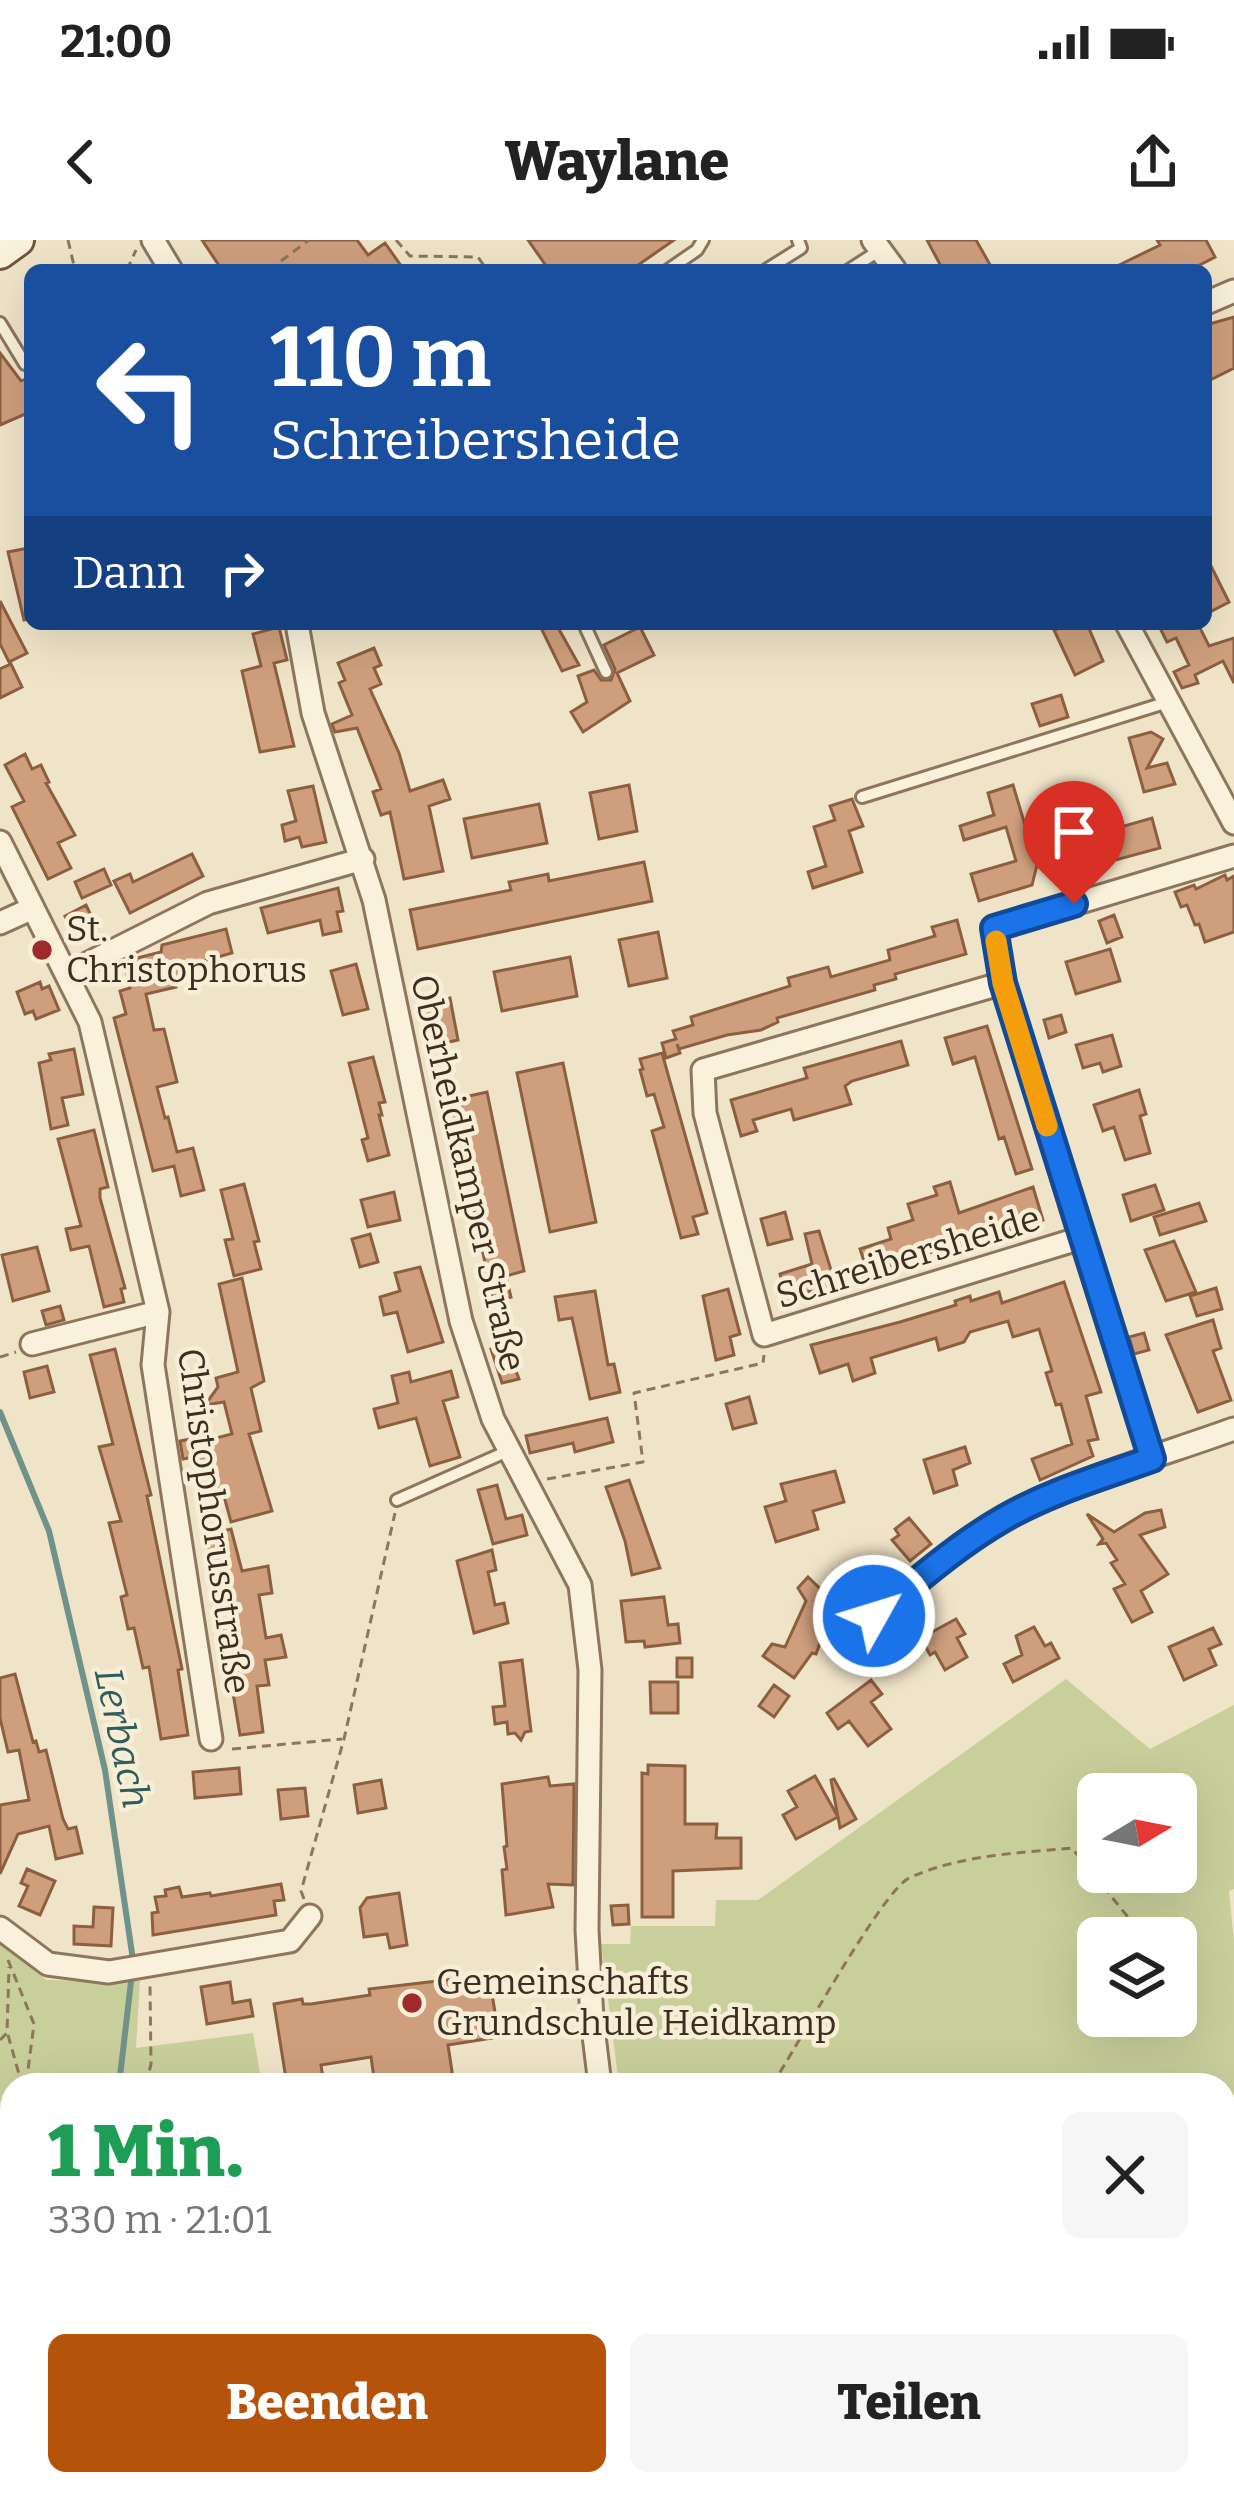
<!DOCTYPE html>
<html lang="de">
<head>
<meta charset="utf-8">
<style>
	body { margin:0; font-family:Bitter,serif; background:#f6f6f6; color:#222; height:100vh; display:flex; flex-direction:column; font-size:45px; white-space:nowrap }
	* { box-sizing:border-box; margin:0 }
	p { font-size:39px; color:#767676 }
	.icon { flex:none; width:66px; height:66px; fill:none; stroke:currentColor; stroke-width:2; stroke-linecap:round; stroke-linejoin:round }
	.map { position:relative; flex:1; overflow:hidden }
	.panel { position:absolute; left:0px; top:1833px; width:1236px; height:423px; display:flex; flex-direction:column; background:#fff; border-radius:36px 36px 0 0; box-shadow:0 12px 48px #0002 }
	.panel>* { flex:none }
	.top-card { position:absolute; left:24px; top:24px; width:1188px; height:366px; border-radius:18px; box-shadow:0 12px 48px #0002; background:#1a4fa0; color:#fff; overflow:hidden }
	.needle { width:78px; rotate:80deg }
	.controls { position:absolute; left:1077px; top:1533px; display:grid; gap:24px }
	.controls a { display:grid; place-items:center; width:120px; height:120px; border-radius:18px; background:#fff; box-shadow:0 12px 48px #0002; font-size:60px }
	.pin { position:absolute; display:grid; place-items:center; width:102px; height:102px; color:#fff; margin:-123px -51px; border-radius:50% 50% 50% 0; rotate:-45deg; box-shadow:0 0 12px #0007 }
	.pin .icon { rotate:45deg }
	.me { position:absolute; width:132px; margin:-66px; rotate:51deg; stroke-linejoin:round; filter:drop-shadow(0 0 9px #0008) }
	.turn { display:flex; align-items:center; gap:42px; height:252px; padding:0 48px; font-size:54px }
	.turn .icon { width:156px; height:156px; stroke-width:2.5 }
	.turn b { display:block; font-size:84px; line-height:102px }
	.then { display:flex; align-items:center; height:114px; padding:0 48px; background:#0003; gap:24px; font-size:45px }
	.round { display:grid; place-items:center; flex:none; width:126px; height:126px; border-radius:18px; background:#f6f6f6 }
	.headline { display:flex; align-items:center; justify-content:space-between; height:204px; padding:0 48px }
	h1 { font-size:72px; font-weight:800; line-height:90px; color:#1e9e55 }
	.action { display:flex; gap:24px; margin-top:auto; padding:24px 48px }
	.action a { flex:1; height:138px; border-radius:18px; background:#b45309; color:#fff; font-size:48px; font-weight:800; line-height:138px; text-align:center }
	.action a+a { background:#f6f6f6; color:#222 }
	.status { display:flex; justify-content:space-between; align-items:center; height:84px; padding:0 60px; background:#fff; direction:ltr }
	.status svg { height:33px; fill:currentColor }
	header { display:flex; justify-content:space-between; align-items:center; height:156px; padding:0 48px; background:#fff; font-size:54px; font-weight:800 }
	.map>svg:first-child { display:block }
</style>
</head>
<body>
<div class="status"><b>21:00</b><svg viewBox="0 0 49 12"><path d="M0 12V9h3v3zM5 12V6h3v6zM10 12V3h3v9zM15 12V0h3v12zM26 1h20v11H26zM47 4h2v5h-2z"/></svg></div>
<header><svg class="icon" aria-label="back" viewBox="0 0 24 24"><path d="M15 5l-7 7 7 7"/></svg>Waylane<svg class="icon" aria-label="share" viewBox="0 0 24 24"><path d="M12 15V3M7 8l5-5 5 5M5 13v7h14v-7"/></svg></header>
<div class="map">
<svg width="1234" height="2254" viewBox="0 0 1234 2254">
	<rect width="100%" height="100%" fill="#f0e4c8"/>
	<path fill="#c9cf9b" fill-rule="evenodd" d="M1066,1439L1150,1509L1234,1465V1649L1229,1651L1234,1701V2085L1224,2084V1845H619L601,1704H630L631,1686H715L716,1660H758ZM1098,1554H1176V1632H1098ZM1098,1698H1176V1776H1098Z
		M0,1696L46,1740L140,1741L136,1808L253,1793L262,1845H12V2244H141L140,2254H0Z
		M1224,2096H1234V2254H714L720,2244H1224Z"/>
	<g fill="none" stroke-linecap="round" stroke-linejoin="round">
		<path stroke="#6f938a" stroke-width="6" d="M0,1172L49,1291L105,1530L133,1720
			M119,1845L132,1733
			M85,2254L86,2244"/>
	</g>
	<path fill="#cf9f7d" stroke="#8d5f41" stroke-width="3" d="M202,0H357L368,15L385,3L404,30H222Z
		M528,0H674L631,30H549Z
		M927,0H976L993,30H943Z
		M1157,0H1206L1215,17L1190,30H1109L1160,5Z
		M1234,77V128L1206,142V85Z
		M0,113L21,141L30,137V172L0,185Z
		M28,308L30,379L24,380L8,312Z
		M1206,316L1229,362L1206,374Z
		M0,361L27,413L9,422L0,404Z
		M549,384H556L579,425L562,431L541,388Z
		M1071,384H1087L1103,421L1075,435L1054,390Z
		M1158,384H1203L1199,386L1209,406L1234,398V443L1223,421L1195,435L1198,443L1182,448L1174,432L1189,425L1176,398L1167,402Z
		M279,387L287,420L274,423L294,506L260,512L242,431L261,426L253,394Z
		M640,387L654,415L617,433L630,461L583,492L571,472L587,462L578,436L594,430L601,440H611L615,429L604,405Z
		M374,408L381,425L374,428L381,444L370,449L399,513L410,551L443,540L450,559L429,566L443,631L404,639L390,572L381,575L373,552L381,549L357,488L335,492L332,484L352,475L339,443L345,440L338,423Z
		M11,424L22,447L0,458V429Z
		M1061,455L1068,477L1040,486L1032,464Z
		M1151,492L1163,499L1147,528L1167,523L1175,544L1144,552L1129,498Z
		M25,514L32,529L41,525L49,542L46,543L75,595L58,603L71,628L48,639L12,567L24,561L5,525Z
		M629,545L637,591L599,599L590,553Z
		M1013,545L1037,625L1032,645L979,661L971,634L1016,621L1006,587L964,600L960,586L994,575L988,553Z
		M313,546L326,602L302,607L299,597L285,601L282,585L296,581L288,551Z
		M852,559L863,586L849,591L862,632L813,648L808,632L826,626L814,587L835,580L830,566Z
		M539,564L547,603L472,618L464,579Z
		M1100,564L1107,591L1152,578L1160,608L1060,635L1055,619L1089,610L1083,569Z
		M192,614L203,636L130,673L114,641L130,634L133,642Z
		M644,622L652,661L418,709L410,670L511,650L509,642L548,634L549,641Z
		M104,629L111,645L82,658L75,642Z
		M1225,635L1227,640L1234,636V692L1205,702L1199,684L1195,685L1187,665L1181,667L1175,652L1194,645L1196,649Z
		M338,648L343,671L337,672L341,691L323,695L320,680L268,693L261,668Z
		M86,665L97,688L77,698L65,676Z
		M1114,675L1122,697L1107,703L1099,681Z
		M957,680L966,714L895,734L896,739L874,745L875,750L777,778L778,782L761,790L727,795L679,809L677,804L680,813L666,818L662,803L676,799L673,791L693,785L691,777L790,746L788,738L828,727L831,737L890,720L888,710L935,696L932,687Z
		M226,689L232,713L186,726L189,738L175,741L176,747L146,754L154,790L164,789L177,842L157,847L165,878L168,877L177,912L193,908L204,950L181,956L174,926L153,931L114,778L126,774L120,751L130,748L126,730L135,728L133,719L161,712L162,705Z
		M658,692L667,738L629,746L619,700Z
		M1110,709L1120,741L1076,754L1066,722Z
		M570,717L577,756L502,771L494,732Z
		M356,724L368,769L343,775L331,731Z
		M40,742L42,749L49,746L59,770L36,779L33,771L25,774L17,752Z
		M450,758L458,800L430,806L421,764Z
		M1061,775L1066,792L1049,798L1044,780Z
		M987,786L1032,929L1016,934L1004,897L999,899L975,817L953,824L945,798Z
		M1112,795L1121,826L1103,832L1100,823L1083,828L1076,805Z
		M901,801L908,825L852,841L845,846L851,864L794,880L791,869L753,880L757,891L741,896L731,860L807,838L804,828Z
		M74,809L83,854L62,858L68,885L51,889L39,823L51,820L49,814Z
		M662,813L707,973L693,977L698,994L681,998L652,891L664,887L654,854L647,856L640,830L643,829L640,819Z
		M373,817L385,862L379,863L382,875H379L389,915L368,921L362,900L368,898L349,823Z
		M563,823L596,982L550,992L517,833Z
		M1139,850L1146,874L1140,876L1150,913L1125,920L1114,887L1103,891L1094,865Z
		M487,852L524,1031L506,1036L511,1057L493,1061L451,860Z
		M94,890L108,947L100,949V958L125,1048L121,1049L124,1062L104,1067L89,1006L71,1010L66,989L81,986L58,899Z
		M950,942L959,973L1033,947L1043,980L968,1003L969,1008L954,1012L952,1005L868,1034L860,1009L891,999L888,988L913,980L908,964L937,955L934,947Z
		M244,944L259,1001L254,1002L261,1029L234,1036L225,1000L233,999L221,950Z
		M1155,945L1164,970L1131,981L1123,955Z
		M394,952L400,980L368,987L361,960Z
		M1199,963L1206,981L1160,995L1154,977Z
		M785,972L792,999L768,1005L761,979Z
		M819,991L835,1043L787,1059L780,1034L812,1024L805,994Z
		M370,994L378,1022L360,1027L352,999Z
		M1174,1001L1196,1052L1166,1061L1145,1010Z
		M37,1007L49,1051L13,1061L2,1015Z
		M420,1027L443,1102L408,1112L397,1072L384,1075L380,1057L400,1051L395,1033Z
		M242,1038L264,1141L251,1148L261,1191L249,1194L272,1271L231,1282L224,1256L217,1258L208,1224L196,1227L194,1217L183,1219L180,1201L196,1198L197,1203L232,1194L224,1162L205,1165L218,1147L216,1138L238,1132L219,1044Z
		M1064,1042L1101,1152L1086,1156L1098,1199L1088,1201L1093,1216L1040,1240L1032,1219L1072,1204L1061,1164L1056,1165L1046,1133L1052,1131L1039,1089L1013,1097L1008,1081L970,1092L964,1102L939,1110L936,1098L871,1118L875,1133L853,1141L848,1124L820,1133L811,1105L900,1082L956,1065L955,1061L970,1056L971,1061L999,1052L1002,1063Z
		M1216,1048L1222,1069L1197,1076L1190,1056Z
		M728,1049L740,1094L730,1097L734,1115L716,1120L703,1056Z
		M595,1051L608,1125L614,1124L620,1152L590,1159L572,1078L559,1080L555,1057Z
		M60,1066L64,1080L46,1085L42,1071Z
		M1213,1080L1221,1108L1213,1111L1231,1160L1198,1172L1166,1095Z
		M1144,1093L1149,1110L1134,1114L1129,1097Z
		M506,1105L519,1139L502,1143L491,1109Z
		M115,1109L151,1255L147,1256L182,1429L178,1430L188,1495L161,1499L149,1427L143,1428L134,1388L128,1389L121,1357L127,1355L109,1283L121,1281L99,1207L113,1204L90,1115Z
		M47,1126L54,1152L30,1158L24,1132Z
		M451,1131L458,1157L443,1161L460,1217L430,1226L416,1178L379,1188L374,1169L398,1163L392,1136L409,1132L411,1142Z
		M749,1157L756,1183L733,1189L726,1164Z
		M607,1178L613,1202L575,1212L573,1203L530,1213L526,1196Z
		M965,1207L970,1223L953,1230L957,1245L934,1253L924,1220Z
		M835,1231L844,1262L813,1271L818,1289L776,1302L765,1267L786,1261L781,1244Z
		M629,1240L660,1328L632,1335L625,1301L606,1247Z
		M497,1245L506,1279L522,1275L527,1295L493,1304L478,1250Z
		M1161,1270L1165,1287L1140,1295L1168,1334L1141,1351L1152,1372L1132,1382L1114,1349L1125,1344L1111,1323L1117,1320L1106,1303L1099,1304L1103,1299L1087,1274L1114,1292L1145,1273Z
		M909,1278L931,1304L910,1321L892,1300L899,1295L895,1289Z
		M231,1289L242,1331L268,1326L272,1353L259,1355L266,1398L281,1395L286,1417L265,1420L269,1445L257,1446L263,1492L240,1495L221,1380L230,1378L220,1322L212,1324L206,1295Z
		M492,1310L496,1330L488,1332L492,1350L495,1365L504,1363L508,1383L474,1393L457,1321Z
		M808,1337L835,1363L816,1414L812,1413L794,1438L763,1416L772,1404L785,1407L806,1361L798,1348Z
		M664,1357L668,1385L678,1384L680,1403L645,1407L644,1401L626,1402L621,1361Z
		M956,1379L965,1394L957,1398L967,1417L945,1430L935,1412L930,1415L921,1398Z
		M1034,1387L1045,1406L1051,1403L1059,1418L1013,1442L1004,1424L1022,1415L1016,1396Z
		M1213,1388L1221,1404L1209,1409L1216,1425L1184,1440L1169,1407Z
		M677,1418H692V1437H677Z
		M522,1420L531,1491L525,1492L521,1500L515,1493L508,1494L507,1482L495,1484L493,1467L505,1466L500,1423Z
		M15,1434L33,1502L36,1501L39,1512L46,1510L63,1579L68,1589L76,1587L82,1613L56,1619L49,1586L18,1594L0,1634V1565L29,1560L19,1510L8,1512L0,1478V1438Z
		M871,1440L882,1454L871,1462L891,1489L868,1506L849,1481L838,1489L827,1473Z
		M650,1442H678V1473H651Z
		M774,1445L789,1456L774,1477L759,1466Z
		M648,1525L685,1526V1584H717L716,1598H741V1628L673,1631V1677H642V1533L648,1534Z
		M239,1528L241,1554L195,1558L193,1532Z
		M815,1536L838,1577L796,1599L783,1575L797,1567L788,1551Z
		M548,1537L550,1546L574,1544L573,1645L548,1644L553,1667L506,1675L502,1630L507,1629L504,1607L507,1606L502,1544Z
		M834,1539L856,1579L840,1588L831,1540Z
		M381,1540L386,1568L358,1573L354,1545Z
		M305,1548L308,1576L281,1579L278,1550Z
		M27,1629L55,1641L40,1675L19,1666L28,1646L21,1643Z
		M281,1644L284,1660L274,1661L276,1675L153,1695L152,1673L158,1672L155,1657L166,1656L165,1650L179,1647L182,1657L210,1653L211,1656Z
		M399,1653L407,1705L390,1708L387,1694L364,1697L360,1668L367,1658Z
		M628,1665L629,1684L613,1685L611,1666Z
		M94,1667L113,1668L111,1706L74,1704V1686L93,1687Z
		M489,1735L499,1797L448,1805L453,1838L410,1845H375L371,1817L321,1825L324,1845H287L274,1764L302,1759L303,1764H311L370,1755L369,1749Z
		M230,1742L233,1763L250,1760L253,1776L207,1784L201,1747Z"/>
	<g fill="none" stroke-linecap="round" stroke-linejoin="round">
		<g stroke="#8d765c" stroke-width="16">
			<path id="lane" d="M668,30L697,10L703,0
				M766,30L801,8L798,0
				M849,30L880,10
				M0,83L25,124
				M584,384L606,432
				M862,557L1168,462
				M397,1260L508,1211
				M1224,2091L1234,2092"/>
		</g>
		<g stroke="#8d765c" stroke-width="27">
			<path id="street" d="M153,0L171,30
				M873,0L895,30
				M1206,63L1234,51
				M297,384L313,473L374,660L461,1081L493,1179L580,1345L590,1430L587,1690L592,1779L600,1845
				M1127,384L1234,583
				M0,602L90,782L158,1072L153,1125L211,1499
				M0,683L33,668
				M69,733L208,663L363,619
				M1003,743L703,830L705,873L764,1095L1081,998L1152,1219
				M1081,998L1003,743L994,688L1234,616
				M32,1104L158,1072
				M874,1376C917,1341 959,1303 1008,1276C1079,1238 1159,1216 1234,1189
				M0,1688L48,1724L109,1732L290,1701L310,1676
				M376,2254L383,2244"/>
		</g>
		<g stroke="#6f573f" stroke-width="36">
			<path id="secondary" d="M0,13L18,0"/>
		</g>
		<path stroke="#8d765c" stroke-width="3" stroke-dasharray="9 6" stroke-linecap="butt" d="M68,0L75,30
			M396,0L410,16L478,17L487,30
			M74,28L112,30
			M127,30L136,10
			M269,30L309,0
			M0,1117L16,1112
			M547,1239L643,1222L634,1153L763,1123L764,1115
			M232,1509L342,1499
			M304,1659L301,1651L344,1499L395,1273
			M8,1720L34,1784L26,1845
			M8,1795L22,1845
			M0,1800L7,1793L9,1727
			M146,1845L151,1824L150,1745
			M772,1845C795,1810 883,1650 909,1638C959,1615 1019,1613 1072,1608L1145,1698
			M0,1900L12,1878
			M0,2117V2145
			M804,2254L821,2244
			M896,2254L898,2244"/>
		<use href="#lane" stroke="#faf1dc" stroke-width="10"/>
		<use href="#street" stroke="#faf1dc" stroke-width="21"/>
		<use href="#secondary" stroke="#faf1dc" stroke-width="30"/>
	</g>
	<g fill="none" stroke-linecap="round" stroke-linejoin="round">
		<g stroke="#114b97" stroke-width="30">
			<path id="route" d="M874,1376C916,1342 956,1306 1003,1279C1049,1252 1102,1237 1152,1219L1003,743L994,688L1074,664"/>
		</g>
		<use href="#route" stroke="#1a73e8" stroke-width="21"/>
		<path stroke="#f59e0b" stroke-width="21" d="M996,701L1003,743L1047,886"/>
	</g>
	<g fill="#9e2a2b" stroke="#f7eed8" stroke-width="4.5">
		<circle cx="42" cy="710" r="12"/>
		<circle cx="412" cy="1763" r="12"/>
	</g>
	<g text-anchor="middle" dominant-baseline="central" stroke-width="9" stroke-linejoin="round" paint-order="stroke">
		<g font-size="36" fill="#3d2e20" stroke="#f7eed8" text-anchor="start">
			<text x="66" y="689">St.<tspan x="66" dy="41">Christophorus</tspan></text>
			<text x="436" y="1742">Gemeinschafts<tspan x="436" dy="41">Grundschule Heidkamp</tspan></text>
		</g>
		<g font-size="36" fill="#3d2e20" stroke="#f7eed8">
			<text transform="translate(468 933) rotate(77)">Oberheidkamper Straße</text>
			<text transform="translate(908 1017) rotate(-17)">Schreibersheide</text>
			<text transform="translate(214 1281) rotate(82)">Christophorusstraße</text>
		</g>
		<g font-size="39" font-style="italic" fill="#2f5d5a" stroke="#f7eed8">
			<text transform="translate(122 1498) rotate(78)">Lerbach</text>
		</g>
	</g>
</svg>
<div class="controls">
<a><svg class="needle" viewBox="-14 -14 28 28"><path d="M0-13l5 13h-10z" fill="#e53935"/><path d="M0 13l5-13h-10z" fill="#767676"/></svg></a>
<a><svg class="icon" aria-label="layers" viewBox="0 0 24 24"><path d="M12 4l9 5-9 5-9-5zM3 14l9 5 9-5"/></svg></a>
</div>
<div class="pin" style="left:1074px;top:664px;background:#d93025"><svg class="icon" aria-label="arrive" viewBox="0 0 24 24"><path d="M6 21V4h12l-3 4 3 4H6"/></svg></div>
<svg class="me" style="left:874px;top:1376px" viewBox="-20 -20 40 40"><circle r="17" fill="#1a73e8" stroke="#fff" stroke-width="3"/><path d="M0-11L8 9 0 5-8 9z" fill="#fff"/></svg>
<div class="top-card">
<div class="turn"><svg class="icon" aria-label="left" viewBox="0 0 24 24"><path d="M17 20v-9H6M10 6l-5 5 5 5"/></svg><div><b>110 m</b>Schreibersheide</div></div>
<div class="then">Dann<svg class="icon" aria-label="right" viewBox="0 0 24 24"><path d="M7 20v-9h11M14 6l5 5-5 5"/></svg></div>
</div>
<section class="panel">
<div class="headline"><div><h1>1 Min.</h1><p>330 m · 21:01</p></div><a class="round"><svg class="icon" aria-label="close" viewBox="0 0 24 24"><path d="M6 6l12 12M18 6L6 18"/></svg></a></div>
<div class="action"><a>Beenden</a><a>Teilen</a></div>
</section>
</div>
</body>
</html>
